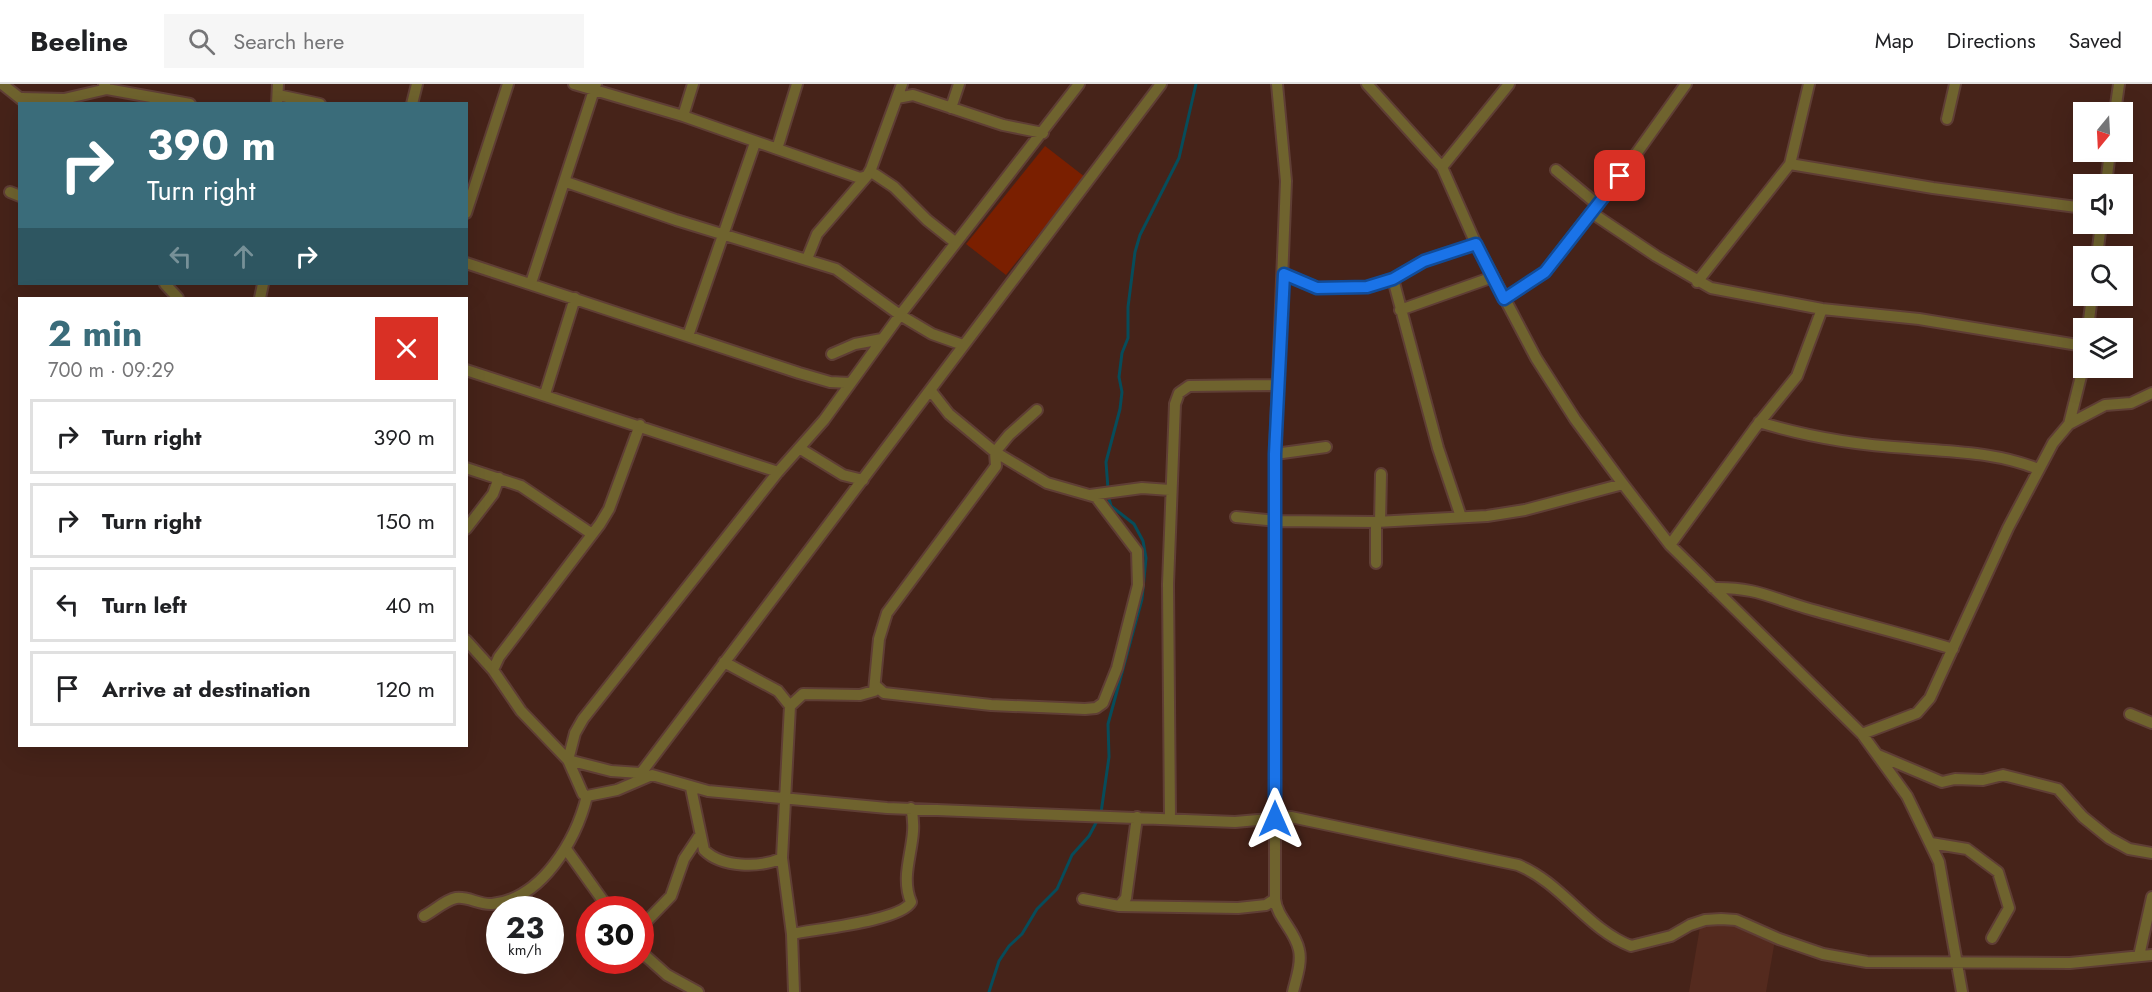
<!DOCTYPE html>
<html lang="en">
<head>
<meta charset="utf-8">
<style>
	body { margin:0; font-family:Jost,sans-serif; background:#f6f6f6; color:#202124; height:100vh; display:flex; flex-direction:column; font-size:22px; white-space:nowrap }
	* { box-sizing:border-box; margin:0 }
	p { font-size:20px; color:#757577 }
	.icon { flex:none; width:33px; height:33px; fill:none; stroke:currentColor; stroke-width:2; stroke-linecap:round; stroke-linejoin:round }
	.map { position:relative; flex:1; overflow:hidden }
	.details { position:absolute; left:18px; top:213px; width:450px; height:450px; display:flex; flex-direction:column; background:#fff; border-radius:0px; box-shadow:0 6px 24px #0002 }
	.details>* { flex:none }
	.top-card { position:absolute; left:18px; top:18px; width:450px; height:183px; border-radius:0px; box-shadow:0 6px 24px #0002; background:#3a6c7a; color:#fff; overflow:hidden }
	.needle { width:39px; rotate:198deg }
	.controls { position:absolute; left:2073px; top:18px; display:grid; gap:12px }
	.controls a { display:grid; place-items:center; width:60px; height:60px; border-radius:0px; background:#fff; box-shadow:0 6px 24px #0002; font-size:30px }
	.speed { position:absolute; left:486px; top:812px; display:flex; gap:12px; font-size:30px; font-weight:700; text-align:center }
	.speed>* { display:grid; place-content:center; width:78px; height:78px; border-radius:50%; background:#fff; box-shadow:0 6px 24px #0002; line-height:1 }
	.speed small { font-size:15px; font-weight:400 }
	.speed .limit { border:9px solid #d22; background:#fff; color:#111 }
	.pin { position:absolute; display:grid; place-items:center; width:51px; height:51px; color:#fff; margin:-26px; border-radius:12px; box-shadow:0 3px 9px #0006 }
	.me { position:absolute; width:66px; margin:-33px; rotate:0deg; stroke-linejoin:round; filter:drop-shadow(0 0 4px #0008) }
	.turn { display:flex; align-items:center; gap:21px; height:126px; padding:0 30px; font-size:27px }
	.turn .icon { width:78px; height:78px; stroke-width:2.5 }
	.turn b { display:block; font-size:42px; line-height:51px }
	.lanes { display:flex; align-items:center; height:57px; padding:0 30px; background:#0003; justify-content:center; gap:30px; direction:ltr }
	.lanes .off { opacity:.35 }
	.round { display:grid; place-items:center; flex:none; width:63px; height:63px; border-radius:0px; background:#f6f6f6 }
	.overview { display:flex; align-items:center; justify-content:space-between; height:102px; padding:0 30px }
	h1 { font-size:36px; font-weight:700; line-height:45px; color:#3a6c7a }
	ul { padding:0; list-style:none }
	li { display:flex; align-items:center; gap:18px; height:75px; margin:0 12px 9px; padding:0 18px; border:3px solid #e0e0e0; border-radius:0px }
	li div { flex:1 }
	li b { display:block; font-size:22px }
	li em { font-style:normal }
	header { display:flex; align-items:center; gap:36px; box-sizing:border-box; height:84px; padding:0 30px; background:#fff; border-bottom:2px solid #e0e0e0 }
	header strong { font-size:28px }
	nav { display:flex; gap:33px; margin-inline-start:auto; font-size:21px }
	.search { width:420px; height:54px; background:#f6f6f6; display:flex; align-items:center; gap:15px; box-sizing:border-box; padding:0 21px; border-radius:0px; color:#757577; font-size:22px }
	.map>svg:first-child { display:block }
</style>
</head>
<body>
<header>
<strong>Beeline</strong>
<div class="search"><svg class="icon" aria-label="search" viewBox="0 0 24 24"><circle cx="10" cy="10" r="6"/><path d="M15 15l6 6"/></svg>Search here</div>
<nav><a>Map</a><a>Directions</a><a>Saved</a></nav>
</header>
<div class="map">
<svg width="2152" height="908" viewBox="0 0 2152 908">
	<rect width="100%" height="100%" fill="#462319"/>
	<path fill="#542a1e" d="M1701,837L1776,850L1766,908H1689Z"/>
	<path fill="#7a1f00" d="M1045,62L1085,93L1006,191L966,160Z"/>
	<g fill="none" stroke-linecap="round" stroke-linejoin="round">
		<path stroke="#074c5a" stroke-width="3" d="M1108,405L1106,378L1120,325L1122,308L1119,293L1122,269L1128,254V223L1135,168L1140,151L1179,74L1196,0
			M1101,729L1109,673L1108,640L1142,515L1146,474L1143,457L1134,440L1111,422L1108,411
			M989,908L999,877L1009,862L1022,850L1037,825L1057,805L1072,771L1089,752L1097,737"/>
		<g stroke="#5f3e35" stroke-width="14">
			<path id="minor" d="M2,0L26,19
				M104,0L107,5L190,20
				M574,0L683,32L860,94L867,92L871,85L902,0
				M1277,0L1286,97L1275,370V815C1277,834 1295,846 1299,866C1302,879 1296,895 1293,908
				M1367,0L1442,83L1476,160L1536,274L1575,335L1623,400L1670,461L1862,650L1907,712L1939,778L1962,908
				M278,11L320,20
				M22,14L64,15L107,5
				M897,14L913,11L1003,41L1043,49
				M277,20L278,0
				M412,20L417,0
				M951,24L959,0
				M2115,28L2119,0
				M683,32L693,0
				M1947,35L1955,0
				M777,65L797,0
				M1790,80L1933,104L2084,124
				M1442,83L1509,0
				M1556,86L1598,121
				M870,87L894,103L927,136L956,159
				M566,98L676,136L836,185L900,231L932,250L963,261
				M2106,100L2110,68
				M10,108L20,112
				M466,129L508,0
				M1592,129L1656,172L1711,204L1822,225L1919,235L2084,262
				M2097,172L2101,140
				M807,175L817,150L867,92
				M466,179L799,289L830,298L850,299
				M1284,190L1317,204L1367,203L1393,195L1424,177L1476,160
				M1393,195L1438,364L1461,433
				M1697,198L1790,80L1809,0
				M531,199L596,0
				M165,200L178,214
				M260,214L263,200
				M1504,215L1545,188L1631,77L1686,0
				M1400,226L1493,193
				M2088,244L2092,212
				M688,252L755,59
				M832,270L855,260L882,255
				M466,286L778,388
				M545,310L575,214
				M1759,338C1808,353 1857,361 1908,364C1952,368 1997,368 2038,385
				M2069,340L2105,321L2131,319L2152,309
				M799,364L843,391L863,396
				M1275,370L1326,363
				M466,384L521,402L592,450
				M1090,411L1142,404L1170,406
				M1236,433L1277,437L1376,438L1487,432L1525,426L1623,400
				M1376,438V479
				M1380,438L1381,390
				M466,445L493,410L499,394
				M1670,461L1755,344L1797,292L1822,225
				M1713,504C1754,503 1769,513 1806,524C1855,538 1904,550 1953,565
				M466,556L493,586L521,627L568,676L583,710L587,712L617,706L652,691L708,707L887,724L1235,738L1291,733L1518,781C1562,799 1587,845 1631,862L1671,852L1690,841L1705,836L1721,835L1736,836L1779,855L1823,870L1867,878L2070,879L2152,871
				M724,578L778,607L790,622
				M493,586L499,573L600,440L609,425L640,341
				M876,602L884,609L991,621L1085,625L1096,624L1103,619L1117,584L1138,501L1137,467L1096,413L1047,399L995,368L1009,351L1037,326
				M2130,630L2152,639
				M1862,650L1917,629L1930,614L2008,444L2053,359L2069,340L2084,280
				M1878,671L1942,698L1955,695L1983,696L2003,691L2058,705L2083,733L2109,754L2129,765L2152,769
				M640,689L611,687L568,676L575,649L583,635L778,388L824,336L900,231L1079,0
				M638,693L1161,0
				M691,704L704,766C722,784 760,784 782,774
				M1170,734L1168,500L1175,320L1179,309L1189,302L1278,301
				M1931,759L1967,765L1998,788L2009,824L1992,854
				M566,765L609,825
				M1083,815L1119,822L1238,824L1266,821L1275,815
				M1119,822L1126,814L1137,733
				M424,832C434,827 445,816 456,814C468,812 479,821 492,820C542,815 576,756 587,712
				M640,844L671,812L684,775L700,751
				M792,850C815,845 901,837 911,818C898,787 920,757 911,724
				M640,867L667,891L698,908
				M2139,872L2152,813
				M794,908L792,850L782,774L790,622L803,610L860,611L874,607L879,555L887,529L996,382L995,368L949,330L931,307"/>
		</g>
		<use href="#minor" stroke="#6f632e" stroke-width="10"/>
	</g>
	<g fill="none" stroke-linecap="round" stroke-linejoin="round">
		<g stroke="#114b97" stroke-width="15">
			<path id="route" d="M1275,735V370L1284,190L1317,204L1367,203L1393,195L1424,177L1476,160L1504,215L1545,188L1620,92"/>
		</g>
		<use href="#route" stroke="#1a73e8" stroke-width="10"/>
	</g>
</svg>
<div class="controls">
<a><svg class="needle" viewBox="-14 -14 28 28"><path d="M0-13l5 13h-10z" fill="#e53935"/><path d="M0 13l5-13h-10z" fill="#757577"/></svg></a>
<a><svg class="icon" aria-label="sound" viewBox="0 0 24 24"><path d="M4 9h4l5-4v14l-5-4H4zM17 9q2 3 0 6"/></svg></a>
<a><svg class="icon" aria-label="search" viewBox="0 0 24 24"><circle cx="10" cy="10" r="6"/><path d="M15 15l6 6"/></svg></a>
<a><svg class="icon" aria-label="layers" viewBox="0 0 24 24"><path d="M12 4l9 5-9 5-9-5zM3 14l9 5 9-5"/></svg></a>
</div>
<div class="speed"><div>23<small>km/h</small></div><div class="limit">30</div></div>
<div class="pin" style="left:1620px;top:92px;background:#d93025"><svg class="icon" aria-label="arrive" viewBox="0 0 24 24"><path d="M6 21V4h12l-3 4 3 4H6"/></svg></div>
<svg class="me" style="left:1275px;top:735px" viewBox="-20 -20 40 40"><path d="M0-17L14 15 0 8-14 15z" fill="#1a73e8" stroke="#fff" stroke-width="4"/></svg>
<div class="top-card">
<div class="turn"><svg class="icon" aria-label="right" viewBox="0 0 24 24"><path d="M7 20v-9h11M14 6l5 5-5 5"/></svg><div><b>390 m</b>Turn right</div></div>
<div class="lanes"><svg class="icon off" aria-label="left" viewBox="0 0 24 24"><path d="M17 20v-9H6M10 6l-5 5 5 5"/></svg><svg class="icon off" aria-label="ahead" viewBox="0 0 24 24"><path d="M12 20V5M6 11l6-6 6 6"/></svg><svg class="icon" aria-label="right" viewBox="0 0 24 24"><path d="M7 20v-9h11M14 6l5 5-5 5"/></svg></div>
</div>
<section class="details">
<div class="overview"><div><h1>2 min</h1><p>700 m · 09:29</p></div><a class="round" style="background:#d93025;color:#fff"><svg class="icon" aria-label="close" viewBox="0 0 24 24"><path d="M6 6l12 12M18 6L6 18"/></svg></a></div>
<ul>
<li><svg class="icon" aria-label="right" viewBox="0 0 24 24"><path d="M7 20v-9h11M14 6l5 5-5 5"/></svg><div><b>Turn right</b></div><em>390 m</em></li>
<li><svg class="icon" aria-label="right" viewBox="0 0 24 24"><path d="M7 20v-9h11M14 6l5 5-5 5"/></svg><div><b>Turn right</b></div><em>150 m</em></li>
<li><svg class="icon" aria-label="left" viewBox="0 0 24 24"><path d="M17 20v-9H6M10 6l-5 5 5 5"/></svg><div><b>Turn left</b></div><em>40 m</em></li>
<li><svg class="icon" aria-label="arrive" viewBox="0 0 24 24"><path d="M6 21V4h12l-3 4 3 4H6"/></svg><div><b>Arrive at destination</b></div><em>120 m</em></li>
</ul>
</section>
</div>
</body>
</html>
